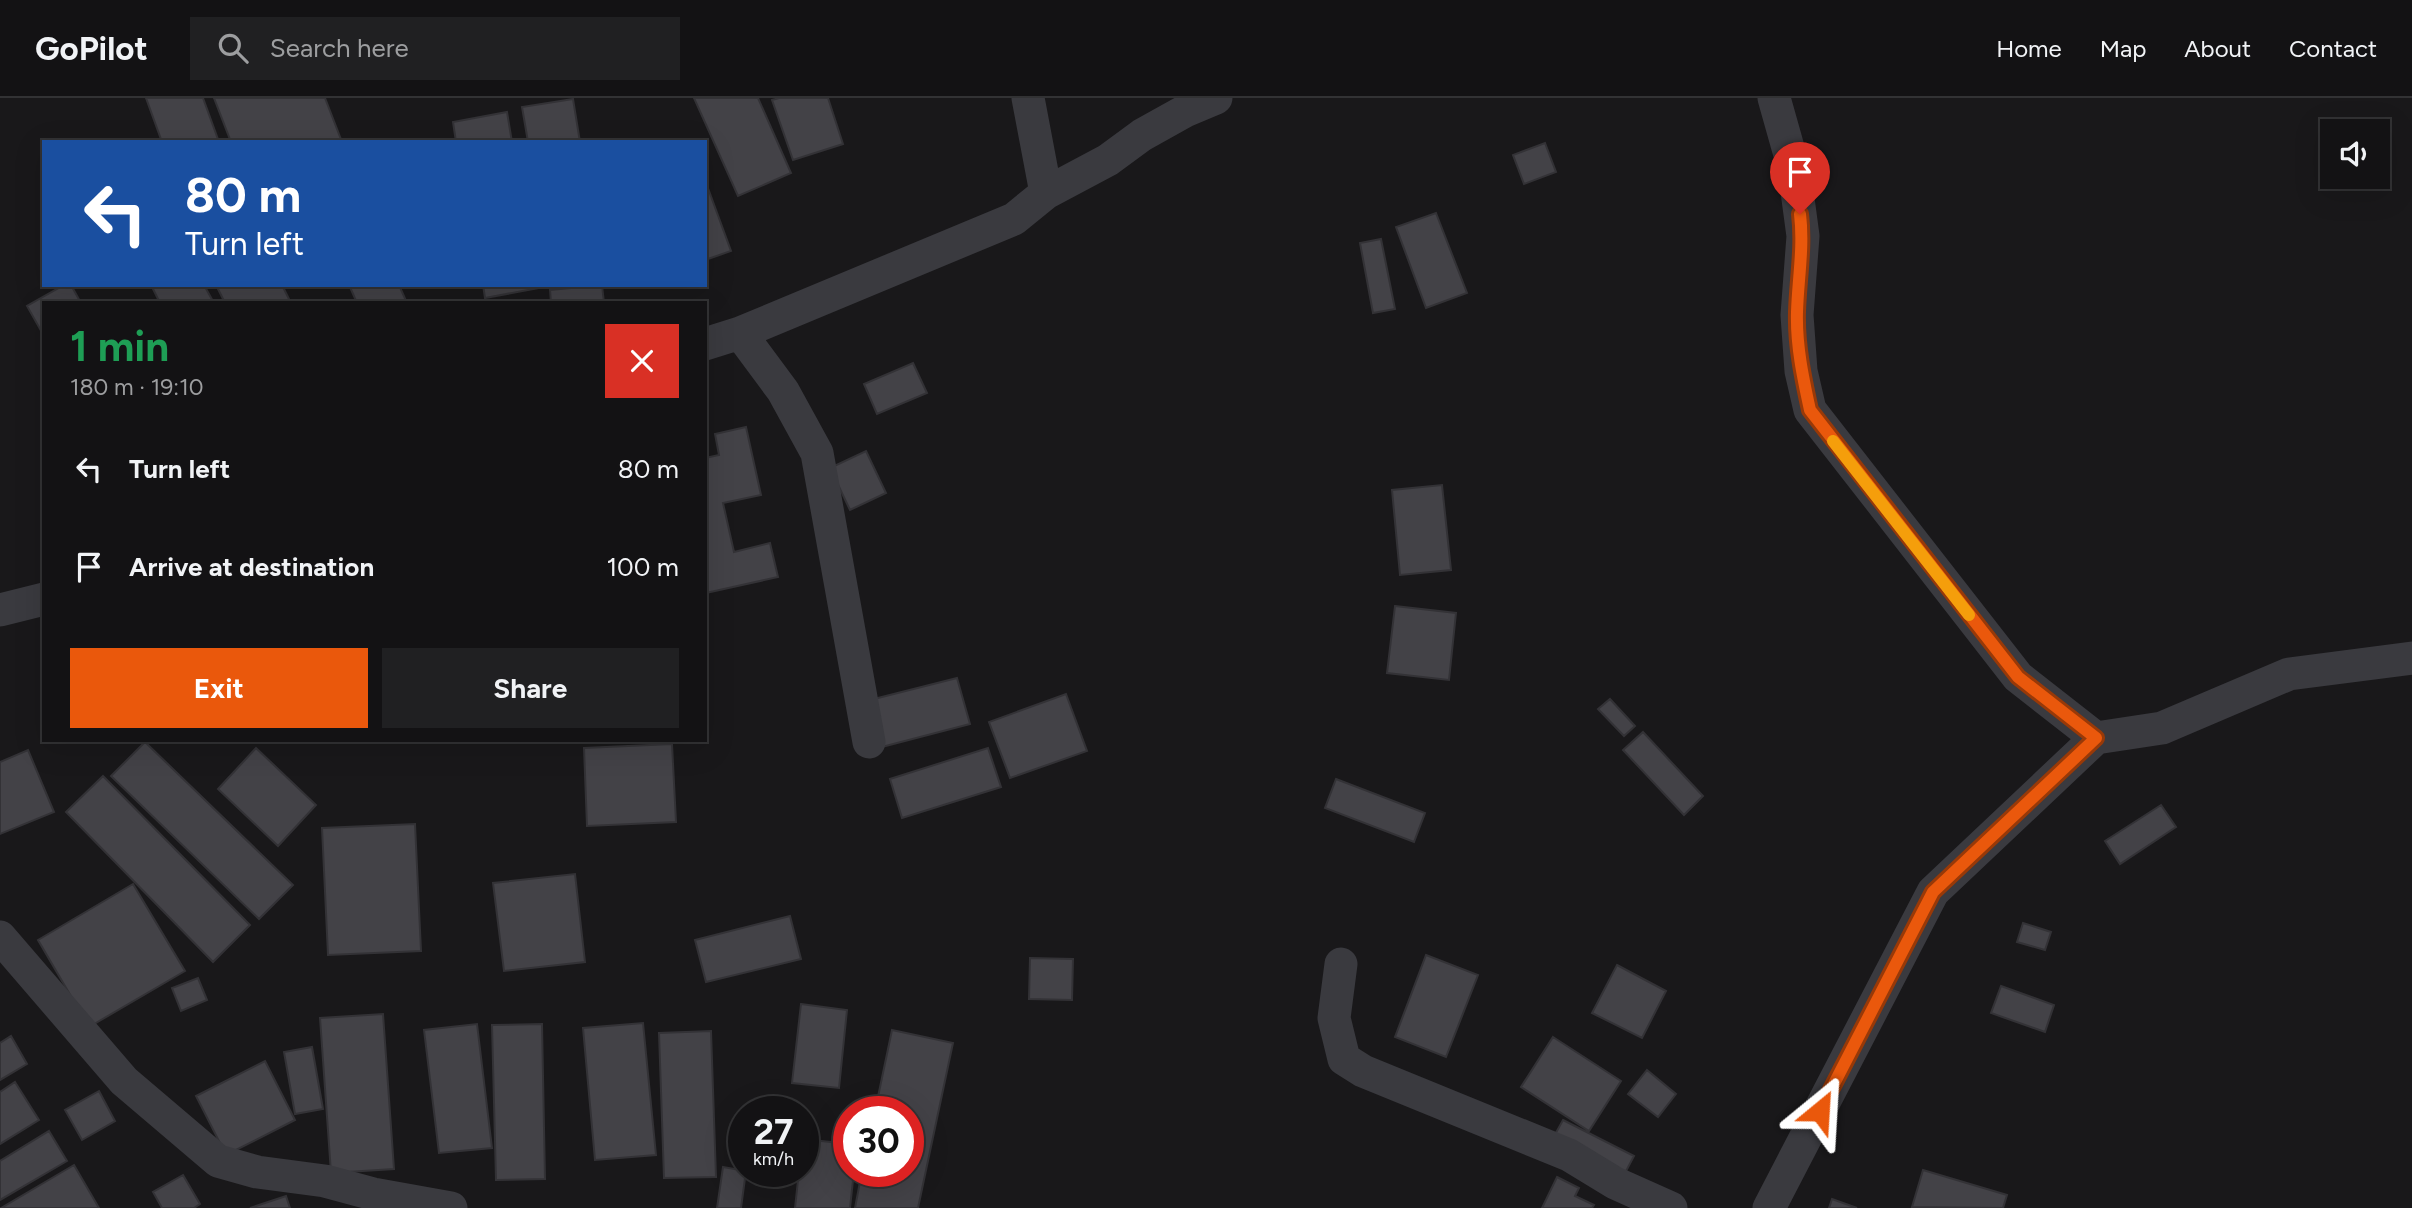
<!DOCTYPE html>
<html lang="en">
<head>
<meta charset="utf-8">
<style>
	body { margin:0; font-family:Figtree,sans-serif; background:#202022; color:#f1f3f6; height:100vh; display:flex; flex-direction:column; font-size:26px; white-space:nowrap }
	* { box-sizing:border-box; margin:0 }
	p { font-size:23px; color:#9d9ea0 }
	.icon { flex:none; width:38px; height:38px; fill:none; stroke:currentColor; stroke-width:2; stroke-linecap:round; stroke-linejoin:round }
	.map { position:relative; flex:1; overflow:hidden }
	.sheet { position:absolute; left:42px; top:203px; width:665px; height:441px; display:flex; flex-direction:column; background:#131214; border-radius:0px; box-shadow:0 7px 28px #0002,0 0 0 2px #323234 }
	.sheet>* { flex:none }
	.hud { position:absolute; left:42px; top:42px; width:665px; height:147px; border-radius:0px; box-shadow:0 7px 28px #0002,0 0 0 2px #323234; background:#1a4fa0; color:#fff; overflow:hidden }
	.controls { position:absolute; left:2320px; top:21px; display:grid; gap:14px }
	.controls a { display:grid; place-items:center; width:70px; height:70px; border-radius:0px; background:#131214; box-shadow:0 7px 28px #0002,0 0 0 2px #323234; font-size:35px }
	.speed { position:absolute; left:728px; top:998px; display:flex; gap:14px; font-size:35px; font-weight:700; text-align:center }
	.speed>* { display:grid; place-content:center; width:91px; height:91px; border-radius:50%; background:#131214; box-shadow:0 7px 28px #0002,0 0 0 2px #323234; line-height:1 }
	.speed small { font-size:18px; font-weight:400 }
	.speed .limit { border:10px solid #d22; background:#fff; color:#111 }
	.pin { position:absolute; display:grid; place-items:center; width:60px; height:60px; color:#fff; margin:-72px -30px; border-radius:50% 50% 50% 0; rotate:-45deg; box-shadow:0 0 7px #0007 }
	.pin .icon { rotate:45deg }
	.me { position:absolute; width:77px; margin:-38px; rotate:27deg; stroke-linejoin:round; filter:drop-shadow(0 0 5px #0008) }
	.turn { display:flex; align-items:center; gap:24px; height:147px; padding:0 28px; font-size:32px }
	.turn .icon { width:91px; height:91px; stroke-width:2.5 }
	.turn b { display:block; font-size:49px; line-height:60px }
	.round { display:grid; place-items:center; flex:none; width:74px; height:74px; border-radius:0px; background:#202022 }
	.summary { display:flex; align-items:center; justify-content:space-between; height:119px; padding:0 28px }
	h1 { font-size:42px; font-weight:700; line-height:52px; color:#1e9e55 }
	.cta { display:flex; gap:14px; margin-top:auto; padding:14px 28px }
	.cta a { flex:1; height:80px; border-radius:0px; background:#ea580c; color:#fff; font-size:28px; font-weight:700; line-height:80px; text-align:center }
	.cta a+a { background:#202022; color:#f1f3f6 }
	ul { padding:0; list-style:none }
	li { display:flex; align-items:center; gap:21px; height:98px; padding:0 28px }
	li div { flex:1 }
	li b { display:block; font-size:26px }
	li em { font-style:normal }
	header { display:flex; align-items:center; gap:42px; box-sizing:border-box; height:98px; padding:0 35px; background:#131214; border-bottom:2px solid #323234 }
	header strong { font-size:33px }
	nav { display:flex; gap:38px; margin-inline-start:auto; font-size:24px }
	.search { width:490px; height:63px; background:#202022; display:flex; align-items:center; gap:18px; box-sizing:border-box; padding:0 24px; border-radius:0px; color:#9d9ea0; font-size:26px }
	.map>svg:first-child { display:block }
</style>
</head>
<body>
<header>
<strong>GoPilot</strong>
<div class="search"><svg class="icon" aria-label="search" viewBox="0 0 24 24"><circle cx="10" cy="10" r="6"/><path d="M15 15l6 6"/></svg>Search here</div>
<nav><a>Home</a><a>Map</a><a>About</a><a>Contact</a></nav>
</header>
<div class="map">
<svg width="2412" height="1110" viewBox="0 0 2412 1110">
	<rect width="100%" height="100%" fill="#19181a"/>
	<path fill="#434247" stroke="#333236" stroke-width="2" d="M146,0H203L219,44H162Z
		M214,0H325L342,44H231Z
		M694,0H758L791,75L738,98Z
		M779,0H828L843,46L793,62L772,2Z
		M573,1L580,44H528L522,9Z
		M507,14L512,44H456L453,24Z
		M1545,45L1556,74L1524,86L1513,57Z
		M705,82L731,153L705,162Z
		M1436,115L1467,195L1426,210L1396,129Z
		M1381,141L1395,211L1373,215L1360,145Z
		M64,187H71L81,205H44V238L27,208Z
		M151,187H204L214,205H160Z
		M216,187H282L291,205H225Z
		M349,187H399L407,205H357Z
		M483,187H538L539,190L485,200Z
		M602,187L604,205H551L550,192Z
		M913,265L927,295L877,316L864,286Z
		M746,329L761,397L723,405L734,454L770,445L778,479L706,495L705,360L719,357L715,336Z
		M866,353L886,395L850,412L830,370Z
		M1442,387L1451,472L1400,477L1392,392Z
		M1395,508L1456,515L1449,582L1387,575Z
		M957,580L970,626L878,650L866,603Z
		M1066,596L1087,653L1010,680L989,624Z
		M1610,601L1635,628L1624,638L1598,611Z
		M1643,634L1703,698L1684,717L1623,652Z
		M145,644L293,787L259,821L111,678Z
		M672,646L676,724L587,728L584,650Z
		M256,650L316,707L278,748L218,691Z
		M988,650L1001,689L902,720L890,681Z
		M28,652L54,714L0,736V664Z
		M103,678L250,827L213,864L66,714Z
		M1336,681L1425,715L1414,744L1325,710Z
		M2161,707L2176,729L2120,766L2105,743Z
		M415,726L421,853L328,857L322,730Z
		M575,776L585,864L504,873L493,785Z
		M133,786L185,873L89,929L38,842Z
		M790,818L801,861L706,884L695,842Z
		M2023,825L2051,834L2045,852L2017,844Z
		M1426,857L1478,877L1446,959L1395,939Z
		M1030,860L1073,861L1072,902L1029,901Z
		M1617,867L1666,893L1642,940L1592,915Z
		M198,880L207,902L181,913L172,890Z
		M2001,888L2054,907L2045,934L1991,915Z
		M801,906L847,912L839,990L792,985Z
		M383,916L394,1071L331,1075L320,920Z
		M643,925L656,1057L595,1062L583,930Z
		M477,926L492,1050L439,1055L424,932Z
		M542,926L545,1081L496,1082L492,927Z
		M892,932L953,945L918,1110H855L862,1073H908V1013H875Z
		M711,933L716,1079L664,1080L659,935Z
		M11,938L27,966L0,982V945Z
		M1553,939L1621,983L1589,1033L1521,989Z
		M312,949L323,1011L295,1016L284,954Z
		M265,963L295,1022L226,1057L196,998Z
		M1647,972L1676,996L1658,1019L1628,996Z
		M15,984L39,1022L0,1046V994Z
		M99,993L115,1023L82,1042L65,1012Z
		M1563,1022L1634,1058L1624,1077L1553,1040Z
		M49,1033L67,1063L0,1102V1063Z
		M803,1041L849,1046V1073H854L850,1110H795L799,1073H803Z
		M74,1067L99,1110H1Z
		M723,1069L746,1073L741,1110H717Z
		M1923,1072L2007,1097L2003,1110L1912,1109Z
		M183,1077L200,1106L194,1110H162L153,1094Z
		M1557,1079L1579,1090L1575,1098L1594,1107L1592,1110H1542Z
		M286,1098L290,1110H250Z
		M1832,1101L1857,1110H1829Z"/>
	<g fill="none" stroke-linecap="round" stroke-linejoin="round">
		<path stroke="#3a3a3f" stroke-width="33" d="M1028,0L1046,95
			M1774,0L1794,71L1803,138L1797,217L1801,273L1810,312L2018,579L2096,640
			M740,235L783,293L817,355L869,644
			M705,246L740,235L1014,121L1046,95L1108,62L1142,37L1185,13L1216,0
			M0,512L44,501
			M0,839L124,983L218,1063L257,1074L325,1083L373,1096L451,1110
			M1341,866L1334,920L1344,961L1363,973L1569,1057L1615,1085L1671,1110
			M1769,1110L1933,794L2096,640L2162,630L2289,576L2412,560"/>
	</g>
	<g fill="none" stroke-linecap="round" stroke-linejoin="round">
		<g stroke="#983908" stroke-width="18">
			<path id="route" d="M1800,116C1804,149 1798,181 1797,214C1796,247 1803,280 1810,312L2018,579L2096,640L1933,794L1820,1013"/>
		</g>
		<use href="#route" stroke="#ea580c" stroke-width="12"/>
		<path stroke="#f59e0b" stroke-width="12" d="M1833,343L1969,517"/>
	</g>
</svg>
<div class="controls">
<a><svg class="icon" aria-label="sound" viewBox="0 0 24 24"><path d="M4 9h4l5-4v14l-5-4H4zM17 9q2 3 0 6"/></svg></a>
</div>
<div class="speed"><div>27<small>km/h</small></div><div class="limit">30</div></div>
<div class="pin" style="left:1800px;top:116px;background:#d93025"><svg class="icon" aria-label="arrive" viewBox="0 0 24 24"><path d="M6 21V4h12l-3 4 3 4H6"/></svg></div>
<svg class="me" style="left:1820px;top:1013px" viewBox="-20 -20 40 40"><path d="M0-17L14 15 0 8-14 15z" fill="#ea580c" stroke="#fff" stroke-width="4"/></svg>
<div class="hud">
<div class="turn"><svg class="icon" aria-label="left" viewBox="0 0 24 24"><path d="M17 20v-9H6M10 6l-5 5 5 5"/></svg><div><b>80 m</b>Turn left</div></div>
</div>
<section class="sheet">
<div class="summary"><div><h1>1 min</h1><p>180 m · 19:10</p></div><a class="round" style="background:#d93025;color:#fff"><svg class="icon" aria-label="close" viewBox="0 0 24 24"><path d="M6 6l12 12M18 6L6 18"/></svg></a></div>
<ul>
<li><svg class="icon" aria-label="left" viewBox="0 0 24 24"><path d="M17 20v-9H6M10 6l-5 5 5 5"/></svg><div><b>Turn left</b></div><em>80 m</em></li>
<li><svg class="icon" aria-label="arrive" viewBox="0 0 24 24"><path d="M6 21V4h12l-3 4 3 4H6"/></svg><div><b>Arrive at destination</b></div><em>100 m</em></li>
</ul>
<div class="cta"><a>Exit</a><a>Share</a></div>
</section>
</div>
</body>
</html>
